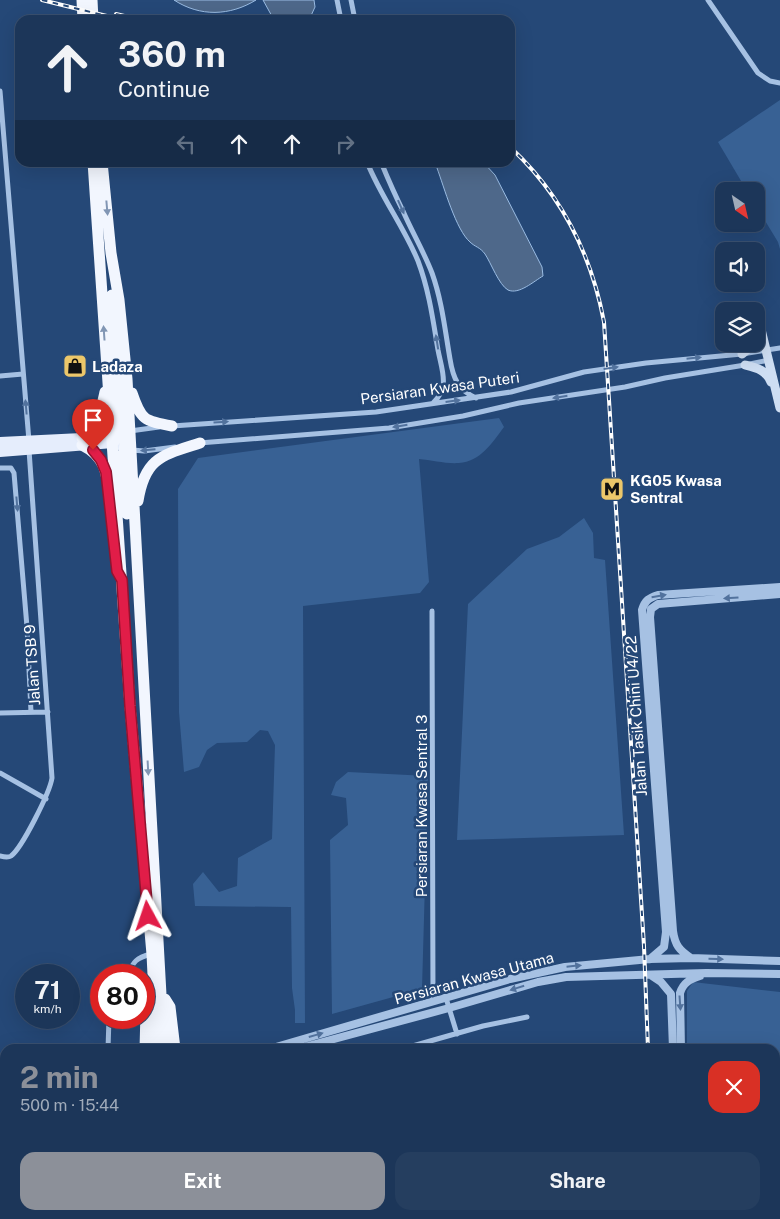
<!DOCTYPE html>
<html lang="en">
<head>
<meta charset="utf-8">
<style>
	body { margin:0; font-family:"Public Sans",sans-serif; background:#253e5f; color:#f1f3f6; height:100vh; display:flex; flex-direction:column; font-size:19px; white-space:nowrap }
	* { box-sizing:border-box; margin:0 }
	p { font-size:16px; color:#a0abba }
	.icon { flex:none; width:28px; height:28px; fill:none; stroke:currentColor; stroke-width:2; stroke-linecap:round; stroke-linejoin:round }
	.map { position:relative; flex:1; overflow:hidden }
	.drawer { position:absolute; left:0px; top:1044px; width:780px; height:176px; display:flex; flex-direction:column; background:#1c3659; border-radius:15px 15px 0 0; box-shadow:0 5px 20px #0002,0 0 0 1px #3a506f }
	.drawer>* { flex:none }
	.top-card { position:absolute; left:15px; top:15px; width:500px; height:152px; border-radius:15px; box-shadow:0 5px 20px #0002,0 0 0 1px #3a506f; background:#1c3659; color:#f1f3f6; overflow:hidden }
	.needle { width:32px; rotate:146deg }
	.buttons { position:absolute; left:715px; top:182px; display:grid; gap:10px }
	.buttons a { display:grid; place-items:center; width:50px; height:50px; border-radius:10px; background:#1c3659; box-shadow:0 5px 20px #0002,0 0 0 1px #3a506f; font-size:25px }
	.speed { position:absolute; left:15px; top:964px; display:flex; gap:10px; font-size:25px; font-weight:700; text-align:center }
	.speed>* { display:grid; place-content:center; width:65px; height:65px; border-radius:50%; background:#1c3659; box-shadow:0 5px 20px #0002,0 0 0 1px #3a506f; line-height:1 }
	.speed small { font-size:12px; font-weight:400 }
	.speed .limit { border:8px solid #d22; background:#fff; color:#111 }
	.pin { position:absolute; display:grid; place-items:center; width:42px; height:42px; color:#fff; margin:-51px -21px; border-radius:50% 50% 50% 0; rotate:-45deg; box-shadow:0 0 5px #0007 }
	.pin .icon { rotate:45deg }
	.me { position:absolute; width:55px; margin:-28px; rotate:355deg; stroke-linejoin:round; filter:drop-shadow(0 0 4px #0008) }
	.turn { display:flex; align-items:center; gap:18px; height:105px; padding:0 20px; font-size:22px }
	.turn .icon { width:65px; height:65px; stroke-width:2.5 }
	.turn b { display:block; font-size:35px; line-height:42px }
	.lanes { display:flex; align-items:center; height:48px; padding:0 20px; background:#0003; justify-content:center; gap:25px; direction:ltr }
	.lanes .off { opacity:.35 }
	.round { display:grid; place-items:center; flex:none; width:52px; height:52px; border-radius:15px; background:#253e5f }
	.head { display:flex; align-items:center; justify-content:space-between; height:85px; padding:0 20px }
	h1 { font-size:30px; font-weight:700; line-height:38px; color:#8c9099 }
	.button { display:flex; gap:10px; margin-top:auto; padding:10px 20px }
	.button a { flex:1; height:58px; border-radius:15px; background:#8c9099; color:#fff; font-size:20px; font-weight:700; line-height:58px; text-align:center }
	.button a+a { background:#253e5f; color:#f1f3f6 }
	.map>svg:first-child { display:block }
</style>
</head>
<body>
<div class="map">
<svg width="780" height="1219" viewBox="0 0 780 1219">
	<rect width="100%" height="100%" fill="#254877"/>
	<path fill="#386194" d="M780,100V249L778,242L756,206V191H747L718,142Z
		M499,418L504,427C493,442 480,462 459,463C446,464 432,460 419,459L429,582L420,593L303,606L305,1023H295V1010L292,988L291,907L195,906L193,884L203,872L219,892L237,886L238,858L272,839L275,745L268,731L260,730L247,742L217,743L207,750L199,767L184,772L179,712L178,489L198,458Z
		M584,518L593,533L594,558L605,560L624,835L457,840L468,604L527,549L559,537Z
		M348,772L428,776L422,989L332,1014L330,840L348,825L346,798L331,795L336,782Z
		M693,982L780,992V1166H775V1049H687V991Z"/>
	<path fill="#4e688a" stroke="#9abce3" d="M174,0H256C230,16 200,17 174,0Z
		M263,0H314L315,7L309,20H274Z
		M483,162L495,175L542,267L543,276C534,281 519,295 508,290C499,285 491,263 485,254C480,247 475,247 470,242C456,230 444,187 437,168L446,163Z"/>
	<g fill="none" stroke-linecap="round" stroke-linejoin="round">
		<path stroke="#a6c1e3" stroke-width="5" d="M337,0L341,20
			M351,0L355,20
			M708,0L758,73L770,81L780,83
			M0,91L29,441
			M367,162C381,197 404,227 418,261C429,290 433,320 438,350C442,371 450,387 433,403
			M381,162C388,179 395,195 403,211C412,232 424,252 432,273C442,301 445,330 450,359C453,378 458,390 476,398
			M0,376L23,374
			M172,426L376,412L511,392L584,372L646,363L742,354L780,348
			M130,431L159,427
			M199,443L389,428L463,416L519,403L625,387L665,378L745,365L769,360
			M132,450L144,451L175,447
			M0,468H11L14,473L27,627L31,712
			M432,611L433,1002
			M0,713L48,712
			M0,773L46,799
			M0,856C4,857 8,858 11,856C22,848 50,792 52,778L29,450
			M127,975C134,961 136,958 151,954
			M446,998L457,1034
			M108,1049L109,1018
			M402,1049L483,1026L527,1017
			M120,1215V1219
			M225,1215V1219"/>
		<path stroke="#a6c1e3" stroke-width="8" d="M691,958C679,950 675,945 673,931L650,617L651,609L658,604L780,594
			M650,959L664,947L666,932L642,610C645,600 649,598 658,595L780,587
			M652,976L661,982L671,994L673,1049
			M269,1049L510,979L565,967L650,959L691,958L780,961
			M297,1049L449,1008L538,982L566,977L706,973L780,974
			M681,1049L680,993C683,983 690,979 700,976
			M624,1219L627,1215
			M635,1219L638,1215"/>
		<path stroke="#cedef3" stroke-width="9" d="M759,321L780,408
			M742,354L754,344
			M745,365C757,368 766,370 771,382"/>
		<path stroke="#e5edfc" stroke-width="10" d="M0,442L82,438L119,433
			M0,452L113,443L118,445"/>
		<path stroke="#f2f6fe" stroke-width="11" d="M82,0L83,20
			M92,0L93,20
			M93,162L130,706L152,954L153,975L146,1012L145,1049
			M102,162L111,253L119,300L127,379L164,1049
			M112,295L120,433L113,443
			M132,393C141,420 144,421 172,426
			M82,438C98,426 101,410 105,392
			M126,440L122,460L127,514
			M82,445C108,458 107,477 110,503
			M138,501C145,457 163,455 200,443
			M153,998L154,1049
			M165,999L170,1007L175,1049
			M147,1215V1219
			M161,1215V1219
			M173,1215V1219
			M185,1215V1219"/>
		<g stroke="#fff" stroke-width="4">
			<path id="rail" d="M42,0L123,20
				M116,14L141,20
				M510,147C562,195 591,253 604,322L644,946L648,1049
				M562,1219L566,1215
				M593,1219L596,1215"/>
		</g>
		<use href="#rail" stroke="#254877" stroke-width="2" stroke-dasharray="5.5" stroke-linecap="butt"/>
	</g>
	<defs><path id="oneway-solid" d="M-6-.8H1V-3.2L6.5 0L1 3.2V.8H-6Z" transform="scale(1.25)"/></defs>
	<g fill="#52729d">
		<use href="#oneway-solid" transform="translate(401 207) rotate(66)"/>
		<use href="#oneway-solid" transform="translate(437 342) rotate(-99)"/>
		<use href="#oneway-solid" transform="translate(694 358) rotate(-6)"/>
		<use href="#oneway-solid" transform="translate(611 368) rotate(-8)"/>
		<use href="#oneway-solid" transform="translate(560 397) rotate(171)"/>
		<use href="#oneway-solid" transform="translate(453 401) rotate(-7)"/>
		<use href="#oneway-solid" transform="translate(26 407) rotate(-95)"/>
		<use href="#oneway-solid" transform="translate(221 422) rotate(-4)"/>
		<use href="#oneway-solid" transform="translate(400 426) rotate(171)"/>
		<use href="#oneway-solid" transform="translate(148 450) rotate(175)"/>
		<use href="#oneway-solid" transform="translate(17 504) rotate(85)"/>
		<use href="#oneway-solid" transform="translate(659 596) rotate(-10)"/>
		<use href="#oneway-solid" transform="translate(731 598) rotate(176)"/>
		<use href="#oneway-solid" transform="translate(716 959) rotate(2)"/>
		<use href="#oneway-solid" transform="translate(574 966) rotate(-6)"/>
		<use href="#oneway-solid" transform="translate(517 988) rotate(163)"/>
		<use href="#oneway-solid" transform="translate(680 1003) rotate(86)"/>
		<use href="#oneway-solid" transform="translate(316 1035) rotate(-16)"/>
	</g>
	<g fill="#8196b4">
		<use href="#oneway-solid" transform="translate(107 208) rotate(85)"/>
		<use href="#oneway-solid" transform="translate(104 333) rotate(-94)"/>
		<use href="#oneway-solid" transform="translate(148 768) rotate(87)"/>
	</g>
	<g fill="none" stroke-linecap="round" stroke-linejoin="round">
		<g stroke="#92132f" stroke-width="12">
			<path id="route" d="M93,450L101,460L106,472L117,571L122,580L130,706L148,916"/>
		</g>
		<use href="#route" stroke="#e11d48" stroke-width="9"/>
	</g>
	<defs>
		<g id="shop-square" transform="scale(1.25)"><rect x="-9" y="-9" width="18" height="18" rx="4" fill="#ecc76a" stroke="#254877"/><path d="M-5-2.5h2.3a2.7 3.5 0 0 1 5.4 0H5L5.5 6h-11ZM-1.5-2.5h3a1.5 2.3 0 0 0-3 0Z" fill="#111"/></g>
		<g id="metro-square" transform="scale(1.25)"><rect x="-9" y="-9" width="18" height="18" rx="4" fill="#ecc76a" stroke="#254877"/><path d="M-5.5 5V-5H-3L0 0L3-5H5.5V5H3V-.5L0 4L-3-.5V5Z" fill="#111"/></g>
	</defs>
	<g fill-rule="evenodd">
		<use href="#shop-square" x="75" y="366"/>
		<use href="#metro-square" x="612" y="489"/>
	</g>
	<g text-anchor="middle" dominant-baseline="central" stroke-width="5" stroke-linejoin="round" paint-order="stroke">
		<g font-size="15" font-weight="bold" fill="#fff" stroke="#254877" text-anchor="start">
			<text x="92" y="366">Ladaza</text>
			<text x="630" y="480">KG05 Kwasa<tspan x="630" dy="17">Sentral</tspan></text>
		</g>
		<g font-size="15" fill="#fff" stroke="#254877">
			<text transform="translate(440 388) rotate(-8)">Persiaran Kwasa Puteri</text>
			<text transform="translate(32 665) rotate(-94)">Jalan TSB 9</text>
			<text transform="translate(636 716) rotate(-94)">Jalan Tasik Chini U4/22</text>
			<text transform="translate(421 806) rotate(-90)">Persiaran Kwasa Sentral 3</text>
			<text transform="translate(474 978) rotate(-15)">Persiaran Kwasa Utama</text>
		</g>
	</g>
</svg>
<div class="buttons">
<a><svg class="needle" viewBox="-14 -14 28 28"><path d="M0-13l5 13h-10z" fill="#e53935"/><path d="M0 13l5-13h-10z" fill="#a0abba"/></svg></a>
<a><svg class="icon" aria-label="sound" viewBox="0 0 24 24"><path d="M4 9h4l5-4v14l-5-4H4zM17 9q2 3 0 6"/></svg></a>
<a><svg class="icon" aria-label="layers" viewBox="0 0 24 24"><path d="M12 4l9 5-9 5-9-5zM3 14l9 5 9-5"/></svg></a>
</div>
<div class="speed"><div>71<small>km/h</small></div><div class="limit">80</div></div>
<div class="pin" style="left:93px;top:450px;background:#d93025"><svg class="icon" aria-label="arrive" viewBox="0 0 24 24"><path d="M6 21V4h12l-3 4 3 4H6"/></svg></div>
<svg class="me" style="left:148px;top:916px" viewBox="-20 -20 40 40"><path d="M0-17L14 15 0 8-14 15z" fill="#e11d48" stroke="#fff" stroke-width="4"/></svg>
<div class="top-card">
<div class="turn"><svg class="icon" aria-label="ahead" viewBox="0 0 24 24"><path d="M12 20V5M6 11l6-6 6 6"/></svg><div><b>360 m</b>Continue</div></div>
<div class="lanes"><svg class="icon off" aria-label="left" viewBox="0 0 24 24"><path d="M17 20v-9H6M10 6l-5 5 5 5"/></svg><svg class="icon" aria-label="ahead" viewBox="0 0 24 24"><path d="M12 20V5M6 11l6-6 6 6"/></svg><svg class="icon" aria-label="ahead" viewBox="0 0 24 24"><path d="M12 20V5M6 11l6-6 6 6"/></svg><svg class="icon off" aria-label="right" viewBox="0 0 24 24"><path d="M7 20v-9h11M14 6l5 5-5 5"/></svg></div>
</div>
<section class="drawer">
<div class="head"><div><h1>2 min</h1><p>500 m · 15:44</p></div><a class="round" style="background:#d93025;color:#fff"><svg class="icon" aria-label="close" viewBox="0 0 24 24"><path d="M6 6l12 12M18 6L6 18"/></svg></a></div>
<div class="button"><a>Exit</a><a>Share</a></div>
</section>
</div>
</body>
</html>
